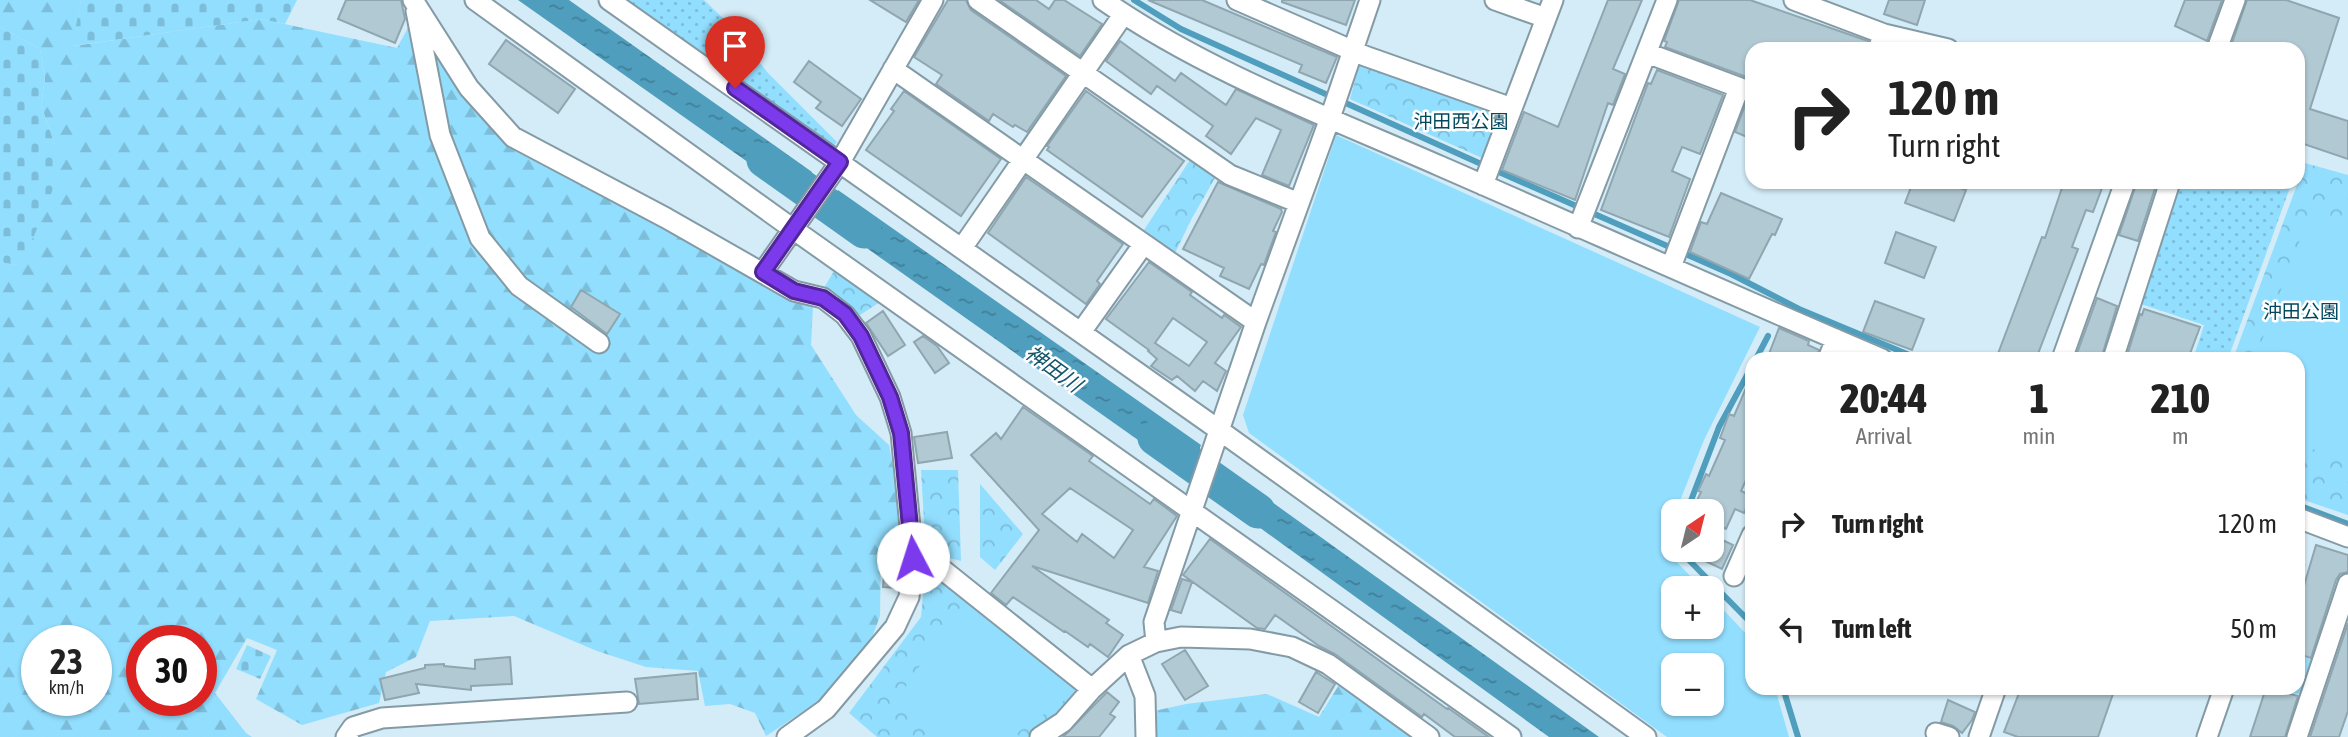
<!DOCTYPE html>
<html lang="en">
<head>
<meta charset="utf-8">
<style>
	body { margin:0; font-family:"Asap Condensed","Noto Sans JP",sans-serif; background:#f6f6f6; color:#222; height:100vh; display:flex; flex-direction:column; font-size:26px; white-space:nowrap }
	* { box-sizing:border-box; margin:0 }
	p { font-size:23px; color:#767676 }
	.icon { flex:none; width:38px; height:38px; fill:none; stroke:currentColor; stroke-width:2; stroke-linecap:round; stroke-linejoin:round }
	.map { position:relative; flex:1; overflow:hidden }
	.sheet { position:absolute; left:1745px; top:352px; width:560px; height:343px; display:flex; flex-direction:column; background:#fff; border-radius:21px; box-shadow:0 2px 5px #0004 }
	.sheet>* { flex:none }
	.top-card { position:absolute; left:1745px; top:42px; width:560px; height:147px; border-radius:21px; box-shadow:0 2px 5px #0004; background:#fff; color:#222; overflow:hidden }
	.needle { width:46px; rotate:35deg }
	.fabs { position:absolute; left:1661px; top:499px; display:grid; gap:14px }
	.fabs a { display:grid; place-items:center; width:63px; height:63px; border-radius:14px; background:#fff; box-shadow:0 2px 5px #0004; font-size:35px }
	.speed { position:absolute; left:21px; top:625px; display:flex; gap:14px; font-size:35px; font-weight:700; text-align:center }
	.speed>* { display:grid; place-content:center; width:91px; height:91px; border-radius:50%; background:#fff; box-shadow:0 2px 5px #0004; line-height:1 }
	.speed small { font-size:18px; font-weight:400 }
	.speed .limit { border:10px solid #d22; background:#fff; color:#111 }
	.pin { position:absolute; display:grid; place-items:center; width:60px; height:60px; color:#fff; margin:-72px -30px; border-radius:50% 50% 50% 0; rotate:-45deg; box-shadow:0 0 7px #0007 }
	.pin .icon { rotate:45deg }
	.me { position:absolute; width:77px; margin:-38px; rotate:355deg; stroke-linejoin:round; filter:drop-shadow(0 0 5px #0008) }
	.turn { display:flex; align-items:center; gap:24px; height:147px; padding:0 28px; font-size:32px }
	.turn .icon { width:91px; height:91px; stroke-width:2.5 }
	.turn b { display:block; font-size:49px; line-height:60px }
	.eta { display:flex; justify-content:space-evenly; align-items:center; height:119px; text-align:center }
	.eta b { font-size:42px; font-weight:800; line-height:49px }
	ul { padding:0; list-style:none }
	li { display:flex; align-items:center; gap:21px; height:105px; padding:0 28px }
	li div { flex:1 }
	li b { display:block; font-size:26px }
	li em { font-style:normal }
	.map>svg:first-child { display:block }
</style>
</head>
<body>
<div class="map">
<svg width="2348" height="737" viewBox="0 0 2348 737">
	<defs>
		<pattern id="grass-dots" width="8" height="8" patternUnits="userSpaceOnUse" patternTransform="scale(1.75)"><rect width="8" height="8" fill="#92defe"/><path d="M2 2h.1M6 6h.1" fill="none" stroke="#7cbdd9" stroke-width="1.8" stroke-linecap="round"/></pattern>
		<pattern id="forest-firs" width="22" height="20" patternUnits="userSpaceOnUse" patternTransform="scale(1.75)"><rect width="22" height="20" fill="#92defe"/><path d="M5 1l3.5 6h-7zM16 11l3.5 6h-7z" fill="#7cbdd9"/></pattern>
		<pattern id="cemetery-stones" width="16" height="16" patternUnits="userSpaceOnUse" patternTransform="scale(1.75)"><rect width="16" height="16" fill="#92defe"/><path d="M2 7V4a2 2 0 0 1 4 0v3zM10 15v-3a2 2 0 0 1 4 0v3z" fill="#7cbdd9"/></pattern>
		<pattern id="park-crowns" width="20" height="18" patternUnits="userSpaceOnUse" patternTransform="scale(1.75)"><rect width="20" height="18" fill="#92defe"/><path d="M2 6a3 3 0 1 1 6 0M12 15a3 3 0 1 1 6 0" fill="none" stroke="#7cbdd9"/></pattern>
		<pattern id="water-ripples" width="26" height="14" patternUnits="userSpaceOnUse" patternTransform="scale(1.75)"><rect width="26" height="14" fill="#4f9ebd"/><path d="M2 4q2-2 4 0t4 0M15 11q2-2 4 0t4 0" fill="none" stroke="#407f98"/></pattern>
	</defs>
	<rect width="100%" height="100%" fill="#d4ecf7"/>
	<path fill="url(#grass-dots)" d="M617,0H704L727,22L768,73L837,142L831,149Z
		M2179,182H2292L2228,359H2193L2204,325L2141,304Z"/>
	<path fill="url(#forest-firs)" fill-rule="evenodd" d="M0,0H81L73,46L261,19L397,48L410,24L425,27L510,144L813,307L811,345L856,415L889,445L898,493L904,550L881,548L880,616L870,643L830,694L766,736L755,713L730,704L705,706L698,671L646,667L597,651L514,616L430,621L416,657L386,672L379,703L302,725L256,699L277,650L247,638L215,693L246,733L252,737H0V262L16,265L55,145L41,105L45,79L40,49L0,27ZM37,640H96V700H37ZM142,640H201V700H142Z
		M1342,680L1413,737H1155L1154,711L1186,704L1267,694L1319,717Z"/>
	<path fill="url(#cemetery-stones)" d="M81,0H297L285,24L261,19L72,46Z
		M0,27L40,49L45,79L41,105L55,145V184L34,236L16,265L0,262Z
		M247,645L271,656L260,679L236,669Z"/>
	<path fill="url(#park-crowns)" d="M1361,58L1503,110L1482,158L1350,99Z
		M1190,160L1215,178L1192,218L1175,253L1144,230Z
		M2305,163L2348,175V515L2298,498V359H2233Z
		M835,269L880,302L860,315L824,288Z
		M921,470H958L961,561L945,557L925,538Z
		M980,484L1023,534L995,570L980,557Z
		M925,572L940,575L1084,691L1047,727L1030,737H877L849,713L921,617Z
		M2298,655L2316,661L2304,696L2280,688H2298Z"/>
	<path fill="#92defe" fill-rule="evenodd" d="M1336,135L1760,327L1704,440L1676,511H1673V519L1662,547L1702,588H1673V626H1712V598L1752,640V688H1775L1789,737H1667L1249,433L1243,415ZM1712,665V704H1673V665Z
		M2311,211L2348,225V461L2298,444V359H2255Z
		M963,603L1078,691L1011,737H938L895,702Z"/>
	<path fill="url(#water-ripples)" d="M518,0H569L812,172L796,196Z
		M838,190L1201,445L1189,476L820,215Z
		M1226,469L1599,737H1549L1216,496Z"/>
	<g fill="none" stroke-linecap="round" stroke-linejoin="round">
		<path stroke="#4f9ebd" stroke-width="6" d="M1134,0L1181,29L1499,172L1731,274L1799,309L1919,359
			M1756,359L1768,336
			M2298,505L2348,524
			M1687,511L1719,427L1752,366
			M1679,550L1752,624
			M1783,688L1798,737"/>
		<path stroke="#4f9ebd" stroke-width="35" d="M764,160L864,231
			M1155,438L1258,511"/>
	</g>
	<path fill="#b1c9d3" stroke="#8fa6b0" stroke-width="2" fill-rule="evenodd" d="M346,0H401L405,19L395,43L338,19Z
		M870,0H919L906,22Z
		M948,0H966L971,10L1066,76L1027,132L1015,125L1013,127L993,114L989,121L936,84L942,75L914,57Z
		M999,0H1036L1049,9L1055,0H1064L1102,24L1080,56Z
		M1148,0H1202L1337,57L1326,83L1299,72L1302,65Z
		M1282,0H1355L1346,25L1282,2Z
		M1608,0H1642L1613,69L1625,74L1613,105L1608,103L1575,200L1502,170L1524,112L1558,127Z
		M1679,0H1750L1868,41L1866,49H1752V79L1665,47L1667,42L1664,41Z
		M1889,0H1925L1917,25L1884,14Z
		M2185,0H2222L2207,41L2175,26Z
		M2247,0H2286L2339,18L2310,109L2348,121V159L2298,142V49H2230Z
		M506,40L575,89L558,113L489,64Z
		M1120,41L1175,81L1181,73L1226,105L1236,89L1314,125L1289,186L1262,175L1281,130L1256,118L1231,154L1206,136L1213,126L1157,86L1151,94L1106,61Z
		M809,61L861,99L842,126L816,108L821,102L794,82Z
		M1657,70L1723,95L1700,154L1682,147L1672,171L1690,179L1669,237L1601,210L1648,83L1651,84Z
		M904,91L1001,159L961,216L866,150L894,111L891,109Z
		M1086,91L1184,161L1142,217L1047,150L1049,147L1047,146Z
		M1746,103L1752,104V139L1735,132Z
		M1026,177L1123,244L1097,281L1100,284L1086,304L988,233Z
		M1218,182L1281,209L1282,212L1273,231L1276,232L1265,262L1264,265L1261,264L1249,289L1220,276L1224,268L1183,249Z
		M1913,182H1944L1966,190L1954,221L1905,203Z
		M2064,182H2084L2102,188L2093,212L2086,210L2072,247L2078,249L2036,359H1996L2042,237L2045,238Z
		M2137,182H2157L2138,241L2119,235Z
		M1721,193L1782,219L1775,235L1772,234L1749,279L1690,252L1701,222L1707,224Z
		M1896,232L1936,247L1924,278L1885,263Z
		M1149,262L1192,292L1190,295L1222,318L1224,315L1241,327L1215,363L1226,371L1217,391L1203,381L1195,391L1177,376L1172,380L1151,366L1157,359L1148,351L1149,350L1106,319ZM1173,318L1207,342L1189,366L1155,343Z
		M581,290L620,314L607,334L571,307Z
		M2097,298L2117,306L2101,359H2075Z
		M1875,301L1924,319L1912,350L1863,332Z
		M2144,309L2200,327L2188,359H2126L2140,314L2142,315Z
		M883,311L905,345L888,356L866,323Z
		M1779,328L1809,341L1808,345L1819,350L1816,359H1767Z
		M923,336L937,346L949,363L935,373L914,342Z
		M1752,374V467L1741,491L1752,496L1744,513L1735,509L1726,529L1712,522V511H1692L1701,492L1698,491L1706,474L1709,476L1725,440L1720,438L1729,414L1734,416Z
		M1023,407L1093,456L1089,461L1126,487L1150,504L1154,499L1177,516L1144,567L1158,571L1148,603L1032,566L1109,620L1106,623L1123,635L1108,657L1090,644L1088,647L1065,631L1064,632L1013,597L1006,605L991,593L1039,530L971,455L996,433L1001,439ZM1070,488L1133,530L1114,558L1082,534L1077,542L1042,514Z
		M947,432L952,458L918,463L914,437Z
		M1714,536L1733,545L1722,569L1703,560L1708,550H1712Z
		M1210,539L1447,709L1448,708L1489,737H1455L1424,714L1422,717L1335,654L1319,646L1275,615L1265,629L1257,628L1183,575Z
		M2316,545L2348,555V572L2340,574L2336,580L2311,658L2298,654V606Z
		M886,553L900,554L898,588L883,587Z
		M1182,579L1192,582L1181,613L1171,610Z
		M2348,623V711L2339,737H2310Z
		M1185,650L1208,686L1185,700L1162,664Z
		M510,657L512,684L471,686V690L416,684L419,693L385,700L380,679L425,668V665L444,664V666L475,669V660Z
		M1316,672L1335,684L1318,713L1299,702Z
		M696,673L698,699L639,704L635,679Z
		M2021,688H2115L2098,737H2018L2004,732Z
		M2266,688L2298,696L2285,737H2250Z
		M1107,692L1119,702L1110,714L1115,717L1099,737H1063Z
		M1948,700L1975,712L1972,720L1962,733L1953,726L1941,722Z"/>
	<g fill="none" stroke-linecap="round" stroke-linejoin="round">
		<g stroke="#849ba5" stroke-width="23">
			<path id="minor" d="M413,0L469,88L513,137L666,218L794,291L823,298L845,315L861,336L890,397L901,433L913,558L909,597L895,627L826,709L787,737
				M475,0L793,229L1511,737
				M609,0L1219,430L1646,737
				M978,0L1230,175L1299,203
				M1103,0C1205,71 1326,116 1440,166C1587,230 1734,296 1882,359
				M1237,0L1365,56L1512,108
				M1495,0L1546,18
				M1794,0L1884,34
				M416,11L440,135L480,238L519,286L599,343
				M1878,49L1884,34L1948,49
				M2217,49L2235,0
				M1647,53L1751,92
				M893,69L1256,322
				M1483,185L1553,0
				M1578,228L1667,0
				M962,248L1123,15
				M1671,267L1739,88
				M763,272L840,162L933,0
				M1081,332L1143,245
				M1828,359L1836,339
				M2062,359L2125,182
				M2113,359L2170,182
				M2298,518L2348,537
				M913,558L943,570L1092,689
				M1734,576L1752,535
				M1156,642L1154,622L1256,322L1330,118L1370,0
				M1129,655L1145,696L1146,737
				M1936,733L1949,737
				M346,737L353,727L382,718L627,702
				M1040,737L1063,722L1092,689L1129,655L1156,642L1181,637L1250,639L1292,647L1328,664L1429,737
				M1979,737L1996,688
				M2207,737L2224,688
				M2297,737L2348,584"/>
		</g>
		<use href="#minor" stroke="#fff" stroke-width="19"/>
	</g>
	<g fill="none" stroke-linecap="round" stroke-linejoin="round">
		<g stroke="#51269a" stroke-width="18">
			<path id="route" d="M735,88L840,162L763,272L794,291L823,298L845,314L861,336L890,397L901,433L913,558"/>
		</g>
		<use href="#route" stroke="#7c3aed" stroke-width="12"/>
	</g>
	<g text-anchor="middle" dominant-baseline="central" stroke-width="5" stroke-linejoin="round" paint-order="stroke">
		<g font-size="19" fill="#00485e" stroke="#fff">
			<text x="1461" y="121">沖田西公園</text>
			<text x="2301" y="311">沖田公園</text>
		</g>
		<g font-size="21" font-style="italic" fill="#15556c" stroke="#fff">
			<text transform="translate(1054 368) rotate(36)">神田川</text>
		</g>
	</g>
</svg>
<div class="fabs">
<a><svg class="needle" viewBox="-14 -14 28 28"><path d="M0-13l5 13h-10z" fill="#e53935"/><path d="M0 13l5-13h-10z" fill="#767676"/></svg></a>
<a>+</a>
<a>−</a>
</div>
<div class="speed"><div>23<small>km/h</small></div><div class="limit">30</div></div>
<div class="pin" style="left:735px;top:88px;background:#d93025"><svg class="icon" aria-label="arrive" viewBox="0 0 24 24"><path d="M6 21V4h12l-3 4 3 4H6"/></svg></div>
<svg class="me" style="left:913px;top:558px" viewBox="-20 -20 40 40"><circle r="19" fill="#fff"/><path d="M0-13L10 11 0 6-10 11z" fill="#7c3aed"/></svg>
<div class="top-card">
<div class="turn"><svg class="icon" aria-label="right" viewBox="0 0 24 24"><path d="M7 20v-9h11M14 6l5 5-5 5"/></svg><div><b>120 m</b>Turn right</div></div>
</div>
<section class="sheet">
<div class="eta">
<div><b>20:44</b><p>Arrival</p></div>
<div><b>1</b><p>min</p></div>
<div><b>210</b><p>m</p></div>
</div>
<ul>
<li><svg class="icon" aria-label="right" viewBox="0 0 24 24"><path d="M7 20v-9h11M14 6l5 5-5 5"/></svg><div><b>Turn right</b></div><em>120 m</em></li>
<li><svg class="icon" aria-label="left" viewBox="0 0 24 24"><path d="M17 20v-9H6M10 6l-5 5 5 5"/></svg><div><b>Turn left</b></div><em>50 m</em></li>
</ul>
</section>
</div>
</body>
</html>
